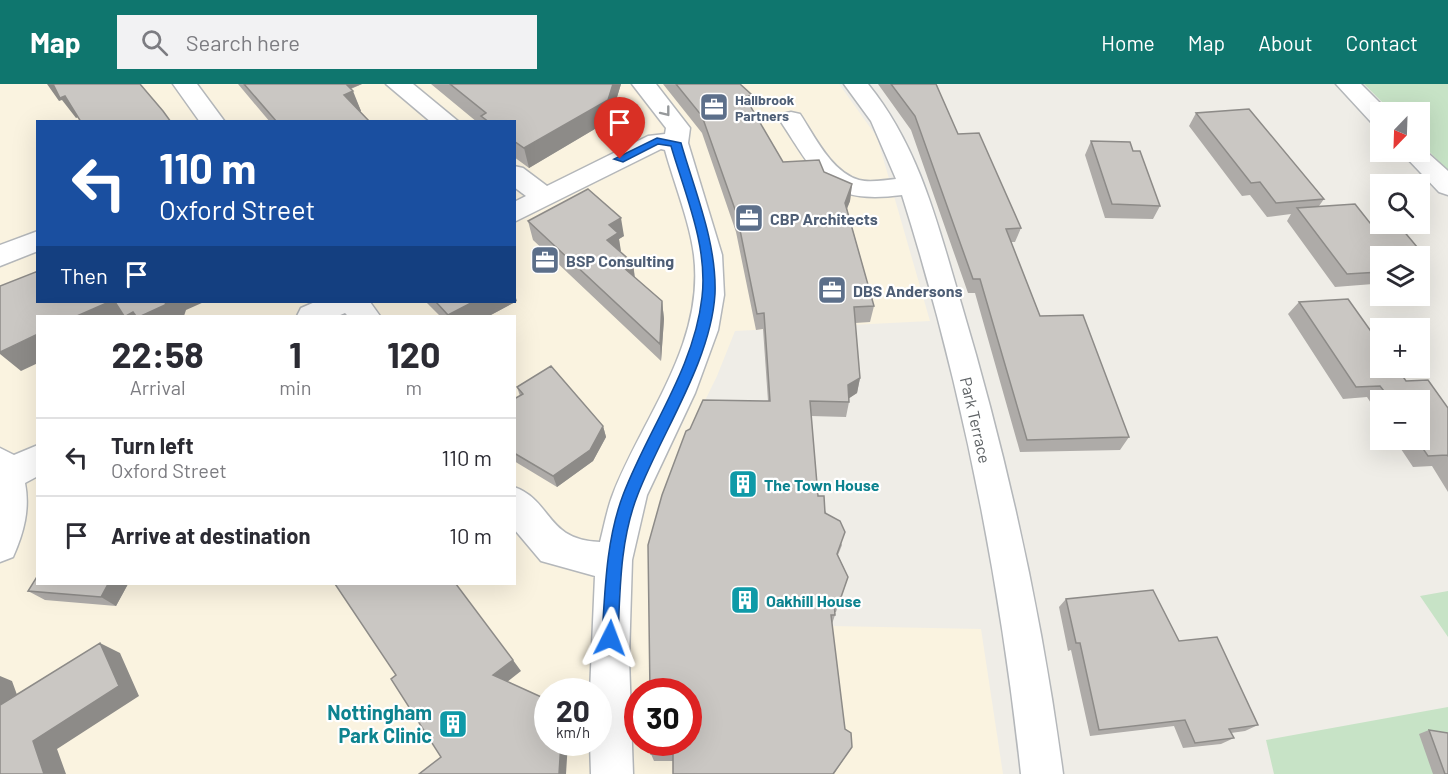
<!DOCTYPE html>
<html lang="en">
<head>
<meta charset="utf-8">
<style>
	body { margin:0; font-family:Barlow,sans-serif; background:#f2f2f3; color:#2b2b33; height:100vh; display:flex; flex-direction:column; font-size:22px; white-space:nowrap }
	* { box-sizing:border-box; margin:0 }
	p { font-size:20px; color:#7c7c81 }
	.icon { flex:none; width:33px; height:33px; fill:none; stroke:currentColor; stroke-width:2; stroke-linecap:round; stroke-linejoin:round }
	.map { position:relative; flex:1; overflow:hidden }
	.panel { position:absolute; left:36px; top:231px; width:480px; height:270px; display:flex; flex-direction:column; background:#fff; border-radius:0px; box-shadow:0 6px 24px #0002 }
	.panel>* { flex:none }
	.banner { position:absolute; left:36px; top:36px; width:480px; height:183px; border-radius:0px; box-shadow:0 6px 24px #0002; background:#1a4fa0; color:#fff; overflow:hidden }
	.needle { width:39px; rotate:203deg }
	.tools { position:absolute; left:1370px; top:18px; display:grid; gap:12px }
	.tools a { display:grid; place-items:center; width:60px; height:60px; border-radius:0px; background:#fff; box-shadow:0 6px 24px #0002; font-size:30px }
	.speed { position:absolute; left:534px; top:594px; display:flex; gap:12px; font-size:30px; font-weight:700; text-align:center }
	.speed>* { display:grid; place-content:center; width:78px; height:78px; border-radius:50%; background:#fff; box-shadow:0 6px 24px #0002; line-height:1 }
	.speed small { font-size:15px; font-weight:400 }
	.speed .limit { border:9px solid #d22; background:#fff; color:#111 }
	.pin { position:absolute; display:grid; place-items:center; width:51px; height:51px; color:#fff; margin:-62px -26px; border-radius:50% 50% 50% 0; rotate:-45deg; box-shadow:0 0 6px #0007 }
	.pin .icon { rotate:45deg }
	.me { position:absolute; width:66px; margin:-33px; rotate:3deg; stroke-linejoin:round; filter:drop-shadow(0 0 4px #0008) }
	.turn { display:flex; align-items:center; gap:21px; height:126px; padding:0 24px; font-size:27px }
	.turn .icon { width:78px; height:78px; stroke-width:2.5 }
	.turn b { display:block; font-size:42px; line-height:51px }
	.then { display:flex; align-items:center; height:57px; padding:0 24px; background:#0003; gap:12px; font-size:22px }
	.eta { display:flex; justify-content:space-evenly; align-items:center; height:102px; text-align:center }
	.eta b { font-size:36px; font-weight:700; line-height:42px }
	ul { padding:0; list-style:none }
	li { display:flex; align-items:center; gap:18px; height:78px; padding:0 24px; border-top:2px solid #e1e1e2 }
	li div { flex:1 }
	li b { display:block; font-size:22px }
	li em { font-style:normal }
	header { display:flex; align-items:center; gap:36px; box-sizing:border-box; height:84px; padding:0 30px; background:#0f766e; color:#fff }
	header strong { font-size:28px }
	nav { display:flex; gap:33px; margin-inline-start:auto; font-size:21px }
	.search { width:420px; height:54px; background:#f2f2f3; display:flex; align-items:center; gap:15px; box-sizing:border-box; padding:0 21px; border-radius:0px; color:#7c7c81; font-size:22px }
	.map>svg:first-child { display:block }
</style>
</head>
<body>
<header>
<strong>Map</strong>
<div class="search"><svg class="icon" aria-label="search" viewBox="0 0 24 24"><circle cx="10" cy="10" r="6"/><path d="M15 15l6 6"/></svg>Search here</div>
<nav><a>Home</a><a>Map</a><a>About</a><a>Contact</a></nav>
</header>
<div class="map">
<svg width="1448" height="690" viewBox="0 0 1448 690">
	<rect width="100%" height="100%" fill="#efede7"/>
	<path fill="#faf3e0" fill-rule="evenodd" d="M0,0H839L877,53L930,237L735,247L717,292L694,339L832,542L981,545L1003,690H0ZM38,38H514V218H38ZM38,232H514V500H38ZM548,608H598V658H548ZM638,608H688V658H638Z"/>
	<path fill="#c7e3c6" d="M1364,0H1448V87L1419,57V28H1392Z
		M1448,507V553L1420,512Z
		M1448,623V690H1274L1266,656Z"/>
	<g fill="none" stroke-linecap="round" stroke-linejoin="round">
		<g stroke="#b4b7ba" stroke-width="3">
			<path id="minor" d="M173,0H197L225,38H200Z
				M386,0H413L459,38H431Z
				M632,0H656L690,44L688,59L722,171L724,211L718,246L695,309L647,411L632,476L629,574L633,690H591L590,658H598V608H590L595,492L541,477L514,445V403C553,417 545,456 600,458C604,443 607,425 613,410C643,333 705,260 694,171C690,138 674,99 665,66L661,65L514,138V118L526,112L514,103V82L523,84L547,102L648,52L665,50L666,44Z
				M844,0H868C920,64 938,142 961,219C1007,373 1042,531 1063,690H1021C1000,495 961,298 902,111C825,121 817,92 779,35L782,30L791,28L800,30C814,51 831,88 859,96C870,99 885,96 896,95L871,37Z
				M1336,0H1361L1389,28H1380V40L1371,38Z
				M1419,61L1448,87V111L1439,108L1401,68H1419Z
				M38,147V167L0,182V161Z
				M315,218H370L380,232H348L345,229L338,232H297L301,224Z
				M38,361V392L25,399C30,425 24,448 13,473L0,478V364L14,371Z"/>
		</g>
		<use href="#minor" fill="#fff" fill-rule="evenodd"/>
	</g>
	<path fill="#aeaba8" d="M238,0H362L351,5L361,27L360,28L370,38H270Z
		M431,0H621L610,36L529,84L514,73V38H477Z
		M663,0H740L751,24L783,78L824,88L852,100L850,117L847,125L874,222L870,238L855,239L860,294L857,309L849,314V318L846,333L811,332L818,412L842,461L838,471L848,493L836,528H835V531L832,540L847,670L834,690H673V677H654L651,670L768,317L763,245L756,246L736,148L702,49Z
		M878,0H936L958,50L1021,144L1015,158H1011L1040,232L1129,353L1120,366L1020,368L975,209H968L911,46Z
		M1196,29L1324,115L1319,122L1389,146L1428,176L1419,186V172H1380V193L1373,200L1335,203L1287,137L1291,130L1267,133L1250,111L1242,112L1189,42Z
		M1091,57L1133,67L1160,122L1153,135L1105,134L1085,71Z
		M528,137L624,152L619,155L620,168L633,179L635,194L662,217L664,235L661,277L533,156Z
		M517,217L489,232H440L426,218H514Z
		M1299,218L1406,297L1448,324V408L1432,382L1413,383L1395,356H1419V316H1380V333L1367,313L1343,315L1288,230Z
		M517,303L603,342L606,353L593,377L557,403L514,377V315L520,312Z
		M38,500H128L116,522L45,516L28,507Z
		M1066,515L1179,557L1258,641L1245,647L1231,649L1234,654L1221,660L1183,664L1174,642L1090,652L1071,566L1068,567L1059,523Z
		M1429,646L1448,690H1433L1419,650Z"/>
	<path fill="#8d8b88" d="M47,0H54L65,12L81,32L76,34L62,16L59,17Z
		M340,0H362L344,7Z
		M613,0H621L610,36L529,84L524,64Z
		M353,7L361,27L353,31L344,11Z
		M752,11L751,28L745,13Z
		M852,100L850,117L842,136L845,119Z
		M621,134L624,152L619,155L621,167L610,174L607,156L609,141Z
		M633,179L635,197L624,184Z
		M514,208L517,217L489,232H449L448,231L473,218H514Z
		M662,217L664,235L661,277L660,260Z
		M109,218H116L133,228L137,232H77Z
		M166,218H204L186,226L184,232H141Z
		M38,250V279L21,287L0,270V268Z
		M860,294L857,309L845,317L848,301Z
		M603,342L606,353L593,377L557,403L553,392Z
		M108,500H128L116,522L101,513Z
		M100,559L120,569L139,612L57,665L66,690H44L33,657Z
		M513,576L521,587L502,602L493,591Z
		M0,592L12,597L24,630L0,622Z
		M561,658H568L566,690H559Z"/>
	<path fill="#cac7c3" stroke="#8d8b88" stroke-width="1.5" d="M53,0H140L163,27L171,38H81L65,12L60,14Z
		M244,0H346L353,7L344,11L370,38H277Z
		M450,0H613L608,16L524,64L514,57V38H489L481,32L486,29Z
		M676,0H740L752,11L745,13L783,78L819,76L824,88L852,100L845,119L874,222L854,223L860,294L848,301L849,318L810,317L818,412H824L825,429L840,437L845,448L837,470L848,493L840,516L834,517L835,531H831L845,645L851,649L852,663L833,690H673V670H651V658H688V608H650L648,461L662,411L686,347L690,345L703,316L770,317L764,229L757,230L737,131L702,32Z
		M891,0H936L958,50L979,49L1021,144L1006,145L1040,232L1083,231L1129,353L1027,356L980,195H973L915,32Z
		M1249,25L1324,115L1276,119L1260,98L1251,99L1196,29Z
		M1091,57L1130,58L1133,67H1140L1160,122L1112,120Z
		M588,105L621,134L609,141L618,149L607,156L633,179L624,184L662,217L660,260L528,137Z
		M1355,120L1370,139L1380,138V140H1383L1389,146L1402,145L1428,176L1419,177V172H1380V188L1347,190L1297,124Z
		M38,187V218H109L77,232H38V250L0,268V202Z
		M1348,215L1380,260V284H1397L1406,297L1428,296L1448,324V372L1447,371L1428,372L1417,356H1419V316H1391L1380,302L1356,303L1299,218Z
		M115,218H166L165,221L141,232H136L133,228L126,232H124Z
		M436,218H473L448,231Z
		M551,282L603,342L590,366L553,392L514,369V315L523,310L517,303Z
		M38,491V500H108L101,513L28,507Z
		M335,500H456L513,576L493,591L548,616V658H561L559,690H419L441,673L391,595L396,591Z
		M1153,506L1179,557L1217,553L1258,641L1229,645L1234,654L1195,659L1185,636L1099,646L1080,559H1076L1066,515Z
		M100,559L119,602L33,657L44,690H0V621Z
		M1429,646L1448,649V690H1445Z"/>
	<defs><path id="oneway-chevron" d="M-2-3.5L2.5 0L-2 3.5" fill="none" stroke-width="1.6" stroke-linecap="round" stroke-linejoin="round" transform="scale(1.5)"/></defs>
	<use stroke="#96999b" href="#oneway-chevron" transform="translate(666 28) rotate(52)"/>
	<path fill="#1a73e8" stroke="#114b97" stroke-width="1.5" d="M657,54L681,59C695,108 717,159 715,210C711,277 662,348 638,410C620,455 620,506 618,554L616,560L610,562L604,560L602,554C605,506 606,456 623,411C648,345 694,285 702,213C708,162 685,110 671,62L658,60L623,78L614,75Z"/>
	<defs>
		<g id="office-square" transform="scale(1.5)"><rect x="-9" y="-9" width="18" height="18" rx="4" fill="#5c6f8a" stroke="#fff"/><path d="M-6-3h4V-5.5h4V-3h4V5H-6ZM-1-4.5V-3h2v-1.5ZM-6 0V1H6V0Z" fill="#fff"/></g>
		<g id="building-square" transform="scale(1.5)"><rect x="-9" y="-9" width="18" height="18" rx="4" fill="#0f9aa8" stroke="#fff"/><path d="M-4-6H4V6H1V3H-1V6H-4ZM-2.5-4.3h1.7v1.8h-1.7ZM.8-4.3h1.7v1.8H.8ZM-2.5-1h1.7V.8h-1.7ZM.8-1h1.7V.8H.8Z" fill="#fff"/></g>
	</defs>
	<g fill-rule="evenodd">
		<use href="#office-square" x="714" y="23"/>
		<use href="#office-square" x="749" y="134"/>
		<use href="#office-square" x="545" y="176"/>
		<use href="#office-square" x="832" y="206"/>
		<use href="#building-square" x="743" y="400"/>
		<use href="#building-square" x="745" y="516"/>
		<use href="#building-square" x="453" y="640"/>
	</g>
	<g text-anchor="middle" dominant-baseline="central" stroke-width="4.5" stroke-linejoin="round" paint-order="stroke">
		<g font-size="14" font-weight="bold" fill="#4e5e75" stroke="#fff" text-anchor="start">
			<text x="735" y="15">Hallbrook<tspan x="735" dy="16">Partners</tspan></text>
		</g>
		<g font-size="16" font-weight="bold" fill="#4e5e75" stroke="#fff" text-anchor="start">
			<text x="770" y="134">CBP Architects</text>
			<text x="566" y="176">BSP Consulting</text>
			<text x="853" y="206">DBS Andersons</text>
		</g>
		<g font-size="16" fill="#5e6265" stroke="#fff">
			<text transform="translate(976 336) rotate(77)">Park Terrace</text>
		</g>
		<g font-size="16" font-weight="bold" fill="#0d838f" stroke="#fff" text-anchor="start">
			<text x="764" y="400">The Town House</text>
			<text x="766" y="516">Oakhill House</text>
		</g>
		<g font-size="20" font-weight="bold" fill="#0d838f" stroke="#fff" text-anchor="end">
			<text x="432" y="628">Nottingham<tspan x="432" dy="23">Park Clinic</tspan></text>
		</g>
	</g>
</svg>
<div class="tools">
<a><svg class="needle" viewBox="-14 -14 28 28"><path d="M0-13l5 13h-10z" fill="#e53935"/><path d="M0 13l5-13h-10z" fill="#7c7c81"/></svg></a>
<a><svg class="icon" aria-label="search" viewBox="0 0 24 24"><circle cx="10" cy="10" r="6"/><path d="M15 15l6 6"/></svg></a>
<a><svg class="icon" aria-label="layers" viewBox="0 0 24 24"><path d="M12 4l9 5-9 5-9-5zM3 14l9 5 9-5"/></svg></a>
<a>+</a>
<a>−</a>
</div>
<div class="speed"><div>20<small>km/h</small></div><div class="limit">30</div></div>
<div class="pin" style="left:620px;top:75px;background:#d93025"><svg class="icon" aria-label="arrive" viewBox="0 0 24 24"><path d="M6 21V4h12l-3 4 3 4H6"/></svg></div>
<svg class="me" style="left:610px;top:554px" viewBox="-20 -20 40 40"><path d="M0-17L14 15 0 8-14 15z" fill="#1a73e8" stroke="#fff" stroke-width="4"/></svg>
<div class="banner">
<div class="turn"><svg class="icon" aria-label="left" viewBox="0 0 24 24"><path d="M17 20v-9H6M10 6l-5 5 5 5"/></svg><div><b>110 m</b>Oxford Street</div></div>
<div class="then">Then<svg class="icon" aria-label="arrive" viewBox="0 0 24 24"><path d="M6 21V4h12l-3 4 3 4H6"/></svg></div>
</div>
<section class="panel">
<div class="eta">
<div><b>22:58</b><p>Arrival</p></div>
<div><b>1</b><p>min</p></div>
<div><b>120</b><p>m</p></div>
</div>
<ul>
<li><svg class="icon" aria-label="left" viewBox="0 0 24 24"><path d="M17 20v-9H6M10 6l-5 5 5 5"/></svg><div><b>Turn left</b><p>Oxford Street</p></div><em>110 m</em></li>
<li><svg class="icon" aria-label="arrive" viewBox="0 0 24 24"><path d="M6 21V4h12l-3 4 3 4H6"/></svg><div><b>Arrive at destination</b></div><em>10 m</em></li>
</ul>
</section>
</div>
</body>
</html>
